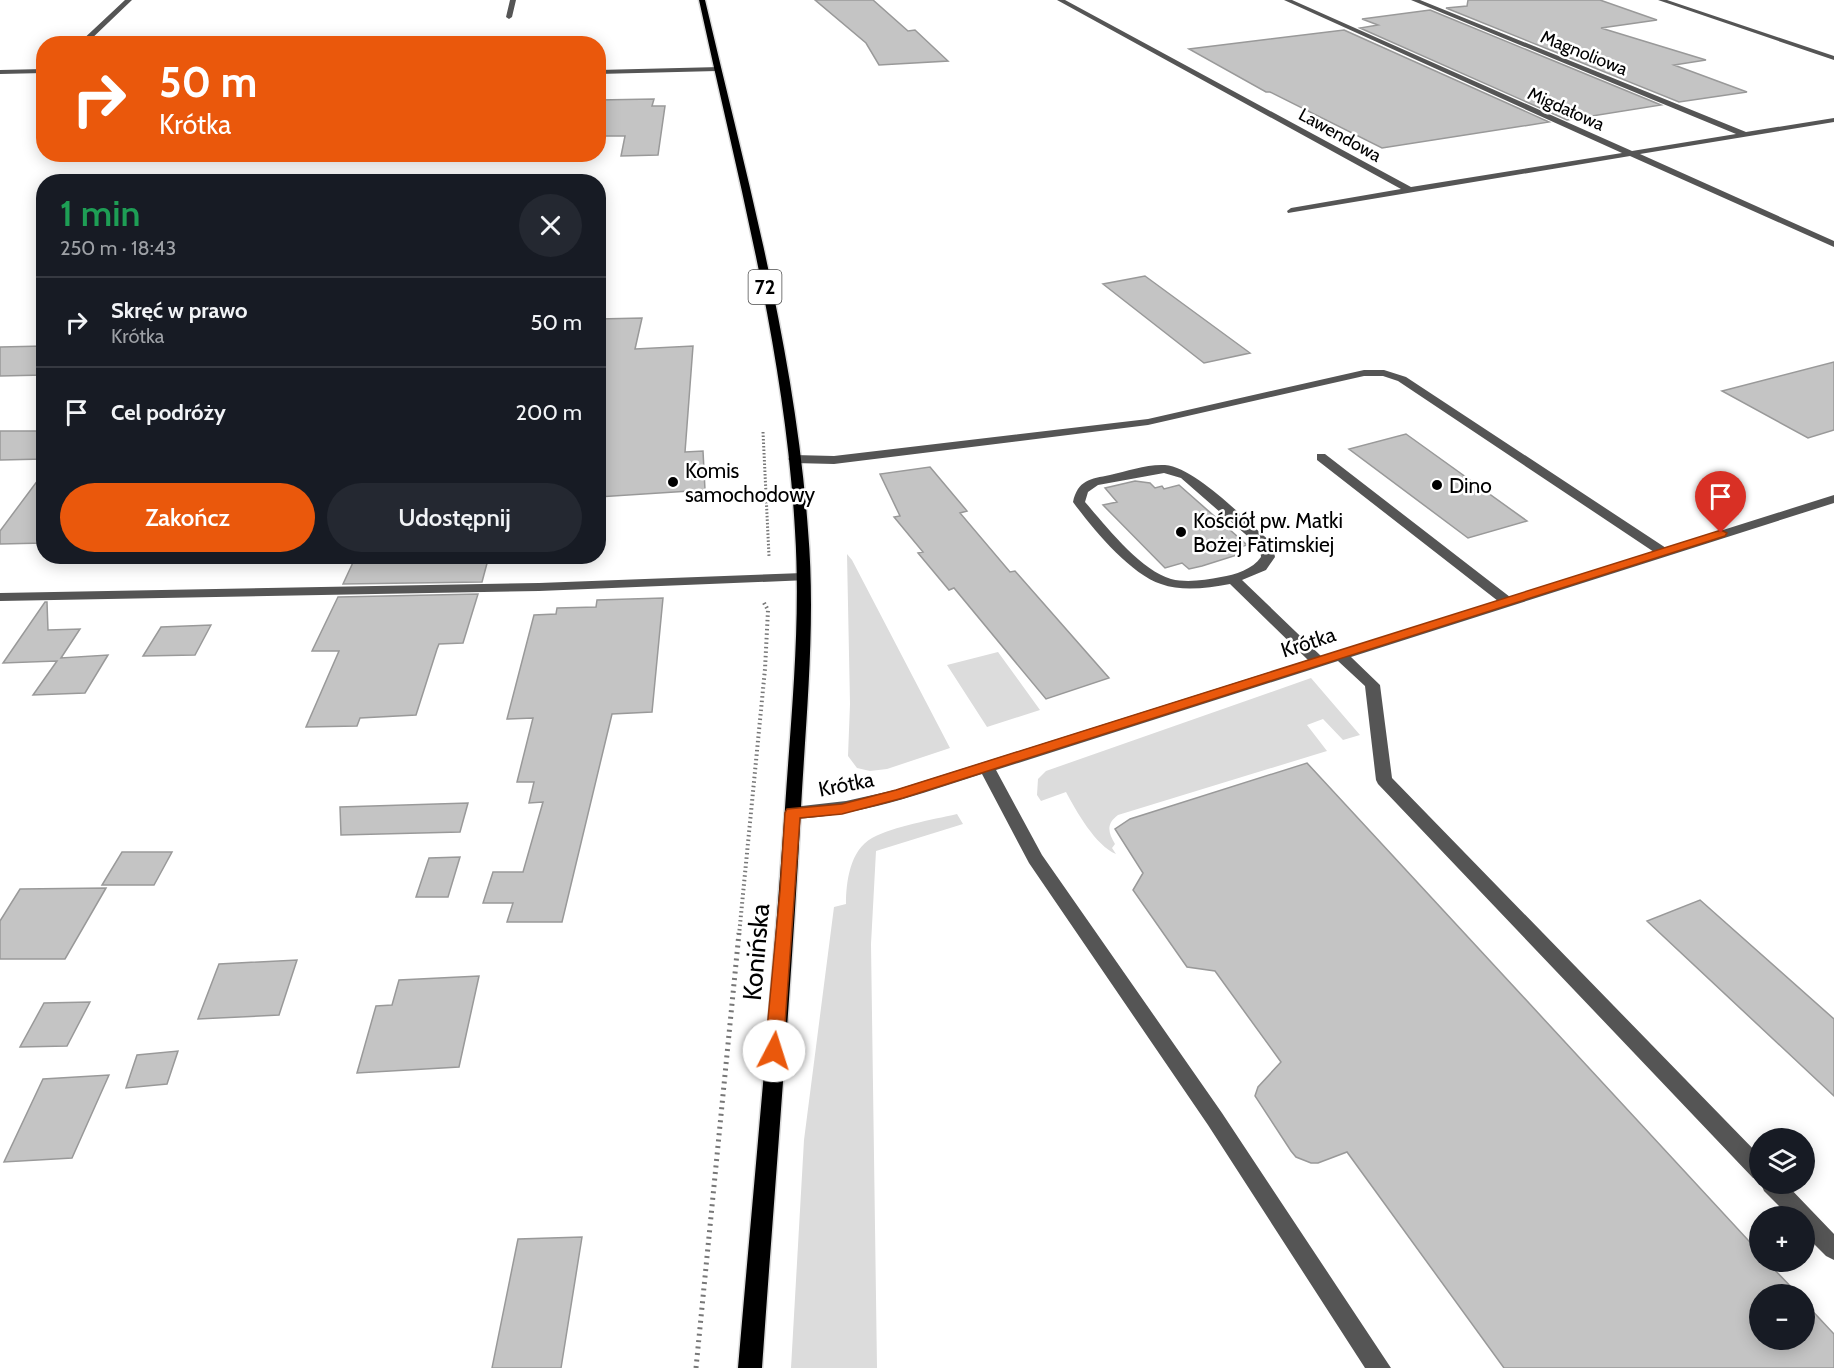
<!DOCTYPE html>
<html lang="pl">
<head>
<meta charset="utf-8">
<style>
	body { margin:0; font-family:Cabin,sans-serif; background:#242831; color:#f1f3f6; height:100vh; display:flex; flex-direction:column; font-size:22px; white-space:nowrap }
	* { box-sizing:border-box; margin:0 }
	p { font-size:20px; color:#9ea1a6 }
	.icon { flex:none; width:33px; height:33px; fill:none; stroke:currentColor; stroke-width:2; stroke-linecap:round; stroke-linejoin:round }
	.map { position:relative; flex:1; overflow:hidden }
	.sheet { position:absolute; left:36px; top:174px; width:570px; height:390px; display:flex; flex-direction:column; background:#171b24; border-radius:24px; box-shadow:0 3px 15px #0003 }
	.sheet>* { flex:none }
	.top-card { position:absolute; left:36px; top:36px; width:570px; height:126px; border-radius:24px; box-shadow:0 3px 15px #0003; background:#ea580c; color:#fff; overflow:hidden }
	.tools { position:absolute; left:1749px; top:1128px; display:grid; gap:12px }
	.tools a { display:grid; place-items:center; width:66px; height:66px; border-radius:50%; background:#171b24; box-shadow:0 3px 15px #0003; font-size:30px }
	.pin { position:absolute; display:grid; place-items:center; width:51px; height:51px; color:#fff; margin:-62px -26px; border-radius:50% 50% 50% 0; rotate:-45deg; box-shadow:0 0 6px #0007 }
	.pin .icon { rotate:45deg }
	.me { position:absolute; width:66px; margin:-33px; rotate:5deg; stroke-linejoin:round; filter:drop-shadow(0 0 4px #0008) }
	.turn { display:flex; align-items:center; gap:21px; height:126px; padding:0 24px; font-size:27px }
	.turn .icon { width:78px; height:78px; stroke-width:2.5 }
	.turn b { display:block; font-size:42px; line-height:51px }
	.round { display:grid; place-items:center; flex:none; width:63px; height:63px; border-radius:32px; background:#242831 }
	.overview { display:flex; align-items:center; justify-content:space-between; height:102px; padding:0 24px }
	h1 { font-size:36px; font-weight:600; line-height:45px; color:#1e9e55 }
	.button { display:flex; gap:12px; margin-top:auto; padding:12px 24px }
	.button a { flex:1; height:69px; border-radius:36px; background:#ea580c; color:#fff; font-size:24px; font-weight:600; line-height:69px; text-align:center }
	.button a+a { background:#242831; color:#f1f3f6 }
	ul { padding:0; list-style:none }
	li { display:flex; align-items:center; gap:18px; height:90px; padding:0 24px; border-top:2px solid #363941 }
	li div { flex:1 }
	li b { display:block; font-size:22px }
	li em { font-style:normal }
	.map>svg:first-child { display:block }
</style>
</head>
<body>
<div class="map">
<svg width="1834" height="1368" viewBox="0 0 1834 1368">
	<rect width="100%" height="100%" fill="#fff"/>
	<path fill="#dcdcdc" d="M847,554L852,560L950,748L887,769L870,771L857,768L848,756L850,704Z
		M998,652L1040,710L987,727L947,665Z
		M1311,678L1360,735L1343,740L1323,719L1307,725L1327,751L1118,815C1106,824 1108,832 1115,844L1112,848L1116,854C1096,846 1076,811 1066,792L1041,801L1037,795L1038,779L1046,771Z
		M957,814L963,824L876,851L871,944L877,1368H791L804,1140L834,907L846,904C846,882 850,850 872,838C895,826 931,820 957,814Z"/>
	<path fill="#c4c4c4" stroke="#999" stroke-width="1.5" d="M815,0H873L908,31L915,30L948,61L879,65L866,43Z
		M1468,0H1600L1657,20L1601,28L1706,60L1674,65L1747,92L1679,102L1446,8L1467,6Z
		M1430,10L1661,105L1567,120L1360,28L1378,25L1362,19Z
		M1344,30L1549,122L1382,148L1270,92H1266L1189,49Z
		M654,99L652,106H665L658,155L621,156L625,136H598V100Z
		M1145,276L1250,353L1204,363L1103,284Z
		M642,318L635,349L693,346L685,452L703,451L705,490L598,497V319Z
		M44,346V375L0,376V347Z
		M1834,362V430L1808,438L1722,391Z
		M0,431H44V459L0,460Z
		M1406,434L1527,521L1468,538L1349,449Z
		M930,467L967,511L960,513L1010,572L1015,571L1109,678L1046,699L954,588L949,590L918,553L923,552L894,517L900,516L880,474Z
		M44,472V543L0,544V531Z
		M1135,481L1150,483L1155,488L1162,486L1164,489L1179,485L1247,545L1231,550L1237,555L1202,566L1189,569L1182,563L1165,568L1103,505L1117,502L1105,488Z
		M356,556H489L482,582L343,584Z
		M478,594L463,643L439,644L437,649L416,715L360,718L357,726L306,727L339,651H312L338,597Z
		M663,598L652,712L612,714L562,922H507L513,903H483L493,872H523L543,802L529,803L534,782H517L533,718L507,719L534,615L556,614L557,608L596,607L597,600Z
		M45,602H47L48,630L80,629L61,658L108,655L85,693L33,695L57,661L3,663Z
		M211,625L195,655L143,656L161,627Z
		M1307,763L1760,1253V1262H1767L1798,1294H1760V1340H1804V1302L1834,1334V1368H1504L1347,1152L1318,1163H1311L1296,1157L1291,1151L1255,1096L1258,1087L1281,1062L1215,971L1187,967L1133,890L1143,873L1115,829L1130,819Z
		M468,803L460,832L341,835L340,807Z
		M122,852H172L154,885H102Z
		M460,857L448,897H416L429,858Z
		M106,888L65,959H0V921L20,889Z
		M1700,900L1834,1019V1096L1647,921Z
		M297,960L279,1015L198,1019L219,964Z
		M479,976L459,1067L357,1073L376,1006L392,1005L399,980Z
		M90,1002L67,1046L20,1047L44,1003Z
		M178,1051L167,1084L126,1088L137,1055Z
		M109,1075L72,1158L4,1162L43,1079Z
		M582,1237L561,1368H492L518,1239Z"/>
	<g fill="none" stroke-linecap="round" stroke-linejoin="round">
		<g stroke="#dbdbdb" stroke-width="3">
			<path id="major" d="M699,0H705C746,175 795,350 808,530C816,623 806,716 801,808C791,995 775,1181 762,1368H738C754,1181 772,995 785,808C791,716 801,624 795,531C785,351 737,176 699,0Z"/>
		</g>
		<path stroke="#777" stroke-width="3" stroke-dasharray="1.5 2" stroke-linecap="butt" d="M763,432L769,556"/>
		<path stroke="#777" stroke-width="4" stroke-dasharray="1.5 3" stroke-linecap="butt" d="M739,935L765,669L768,610L763,601"/>
		<path stroke="#777" stroke-width="5" stroke-dasharray="2 4.5" stroke-linecap="butt" d="M696,1368L739,933"/>
		<path fill="#555" fill-rule="evenodd" d="M125,0H132L86,44H78Z
			M510,0H516L512,17L509,19L506,17Z
			M1057,0H1065L1411,187L1622,153L1284,0H1292L1632,151L1736,134L1411,0H1420L1746,132L1834,118V122L1640,154L1834,241V247L1630,156L1288,213L1287,211L1291,208L1401,189Z
			M1658,0H1667L1834,56V60Z
			M720,67L717,71L598,74V70Z
			M44,69V73L0,74V70Z
			M1364,370H1384L1406,377L1666,548L1834,495V503L1351,657L1380,685L1392,778L1760,1156V1180L1753,1178L1378,784L1376,780L1365,686L1338,661L996,770L1042,855L1222,1113L1391,1368H1365L1208,1125L1029,863L982,774C920,794 859,816 793,819L787,817L785,813L787,809L793,807L846,801L895,790L1308,660L1230,584C1207,588 1183,592 1161,584C1130,574 1092,528 1073,502C1078,480 1090,479 1110,475C1127,471 1147,464 1165,465C1197,468 1246,521 1272,543L1275,557L1266,570L1242,580L1321,656L1498,601L1317,460V454H1325L1510,597L1654,552L1398,381L1383,376H1364L1148,425L834,464L794,463L788,459L794,455L834,456L1148,419ZM1164,473L1181,478L1260,547L1261,557C1253,569 1235,575 1221,577C1205,580 1187,583 1171,579C1140,570 1105,525 1085,502L1088,492L1098,485Z
			M803,573L808,574L810,577L808,580L539,591L0,601V593L539,583Z
			M1761,1184H1786L1834,1234V1260L1826,1256L1804,1234V1216H1789L1764,1191Z"/>
		<use href="#major" fill="#000" fill-rule="evenodd"/>
	</g>
	<path fill="#ea580c" stroke="#983908" stroke-width="1.5" d="M1721,530L1727,533L1725,536L903,798L842,814L800,818L783,1051L780,1056L774,1058L768,1056L765,1051L780,891L785,813L787,809L842,804L896,790Z"/>
	<g fill="#000" stroke="#fff" stroke-width="2">
		<circle cx="673" cy="482" r="6"/>
		<circle cx="1437" cy="485" r="6"/>
		<circle cx="1181" cy="532" r="6"/>
	</g>
	<g text-anchor="middle" dominant-baseline="central" stroke-width="5" stroke-linejoin="round" paint-order="stroke">
		<g font-size="18" fill="#000" stroke="#fff">
			<text transform="translate(1584 53) rotate(22)">Magnoliowa</text>
			<text transform="translate(1566 109) rotate(24)">Migdałowa</text>
			<text transform="translate(1340 135) rotate(29)">Lawendowa</text>
		</g>
		<rect fill="#fff" stroke="#4c4c4c" stroke-width="1.5" x="748.5" y="270" width="33" height="34" rx="4.5"/>
		<g font-size="20" font-weight="bold" fill="#000">
			<text x="765" y="287">72</text>
		</g>
		<g font-size="21" fill="#000" stroke="#fff" text-anchor="start">
			<text x="685" y="470">Komis<tspan x="685" dy="24">samochodowy</tspan></text>
			<text x="1449" y="485">Dino</text>
			<text x="1193" y="520">Kościół pw. Matki<tspan x="1193" dy="24">Bożej Fatimskiej</tspan></text>
		</g>
		<g font-size="21" fill="#000" stroke="#fff">
			<text transform="translate(1308 642) rotate(-18)">Krótka</text>
			<text transform="translate(846 784) rotate(-11)">Krótka</text>
		</g>
		<g font-size="26" fill="#000" stroke="#fff">
			<text transform="translate(756 952) rotate(-85)">Konińska</text>
		</g>
	</g>
</svg>
<div class="tools">
<a><svg class="icon" aria-label="layers" viewBox="0 0 24 24"><path d="M12 4l9 5-9 5-9-5zM3 14l9 5 9-5"/></svg></a>
<a>+</a>
<a>−</a>
</div>
<div class="pin" style="left:1721px;top:533px;background:#d93025"><svg class="icon" aria-label="arrive" viewBox="0 0 24 24"><path d="M6 21V4h12l-3 4 3 4H6"/></svg></div>
<svg class="me" style="left:774px;top:1051px" viewBox="-20 -20 40 40"><circle r="19" fill="#fff"/><path d="M0-13L10 11 0 6-10 11z" fill="#ea580c"/></svg>
<div class="top-card">
<div class="turn"><svg class="icon" aria-label="right" viewBox="0 0 24 24"><path d="M7 20v-9h11M14 6l5 5-5 5"/></svg><div><b>50 m</b>Krótka</div></div>
</div>
<section class="sheet">
<div class="overview"><div><h1>1 min</h1><p>250 m · 18:43</p></div><a class="round"><svg class="icon" aria-label="close" viewBox="0 0 24 24"><path d="M6 6l12 12M18 6L6 18"/></svg></a></div>
<ul>
<li><svg class="icon" aria-label="right" viewBox="0 0 24 24"><path d="M7 20v-9h11M14 6l5 5-5 5"/></svg><div><b>Skręć w prawo</b><p>Krótka</p></div><em>50 m</em></li>
<li><svg class="icon" aria-label="arrive" viewBox="0 0 24 24"><path d="M6 21V4h12l-3 4 3 4H6"/></svg><div><b>Cel podróży</b></div><em>200 m</em></li>
</ul>
<div class="button"><a>Zakończ</a><a>Udostępnij</a></div>
</section>
</div>
</body>
</html>
